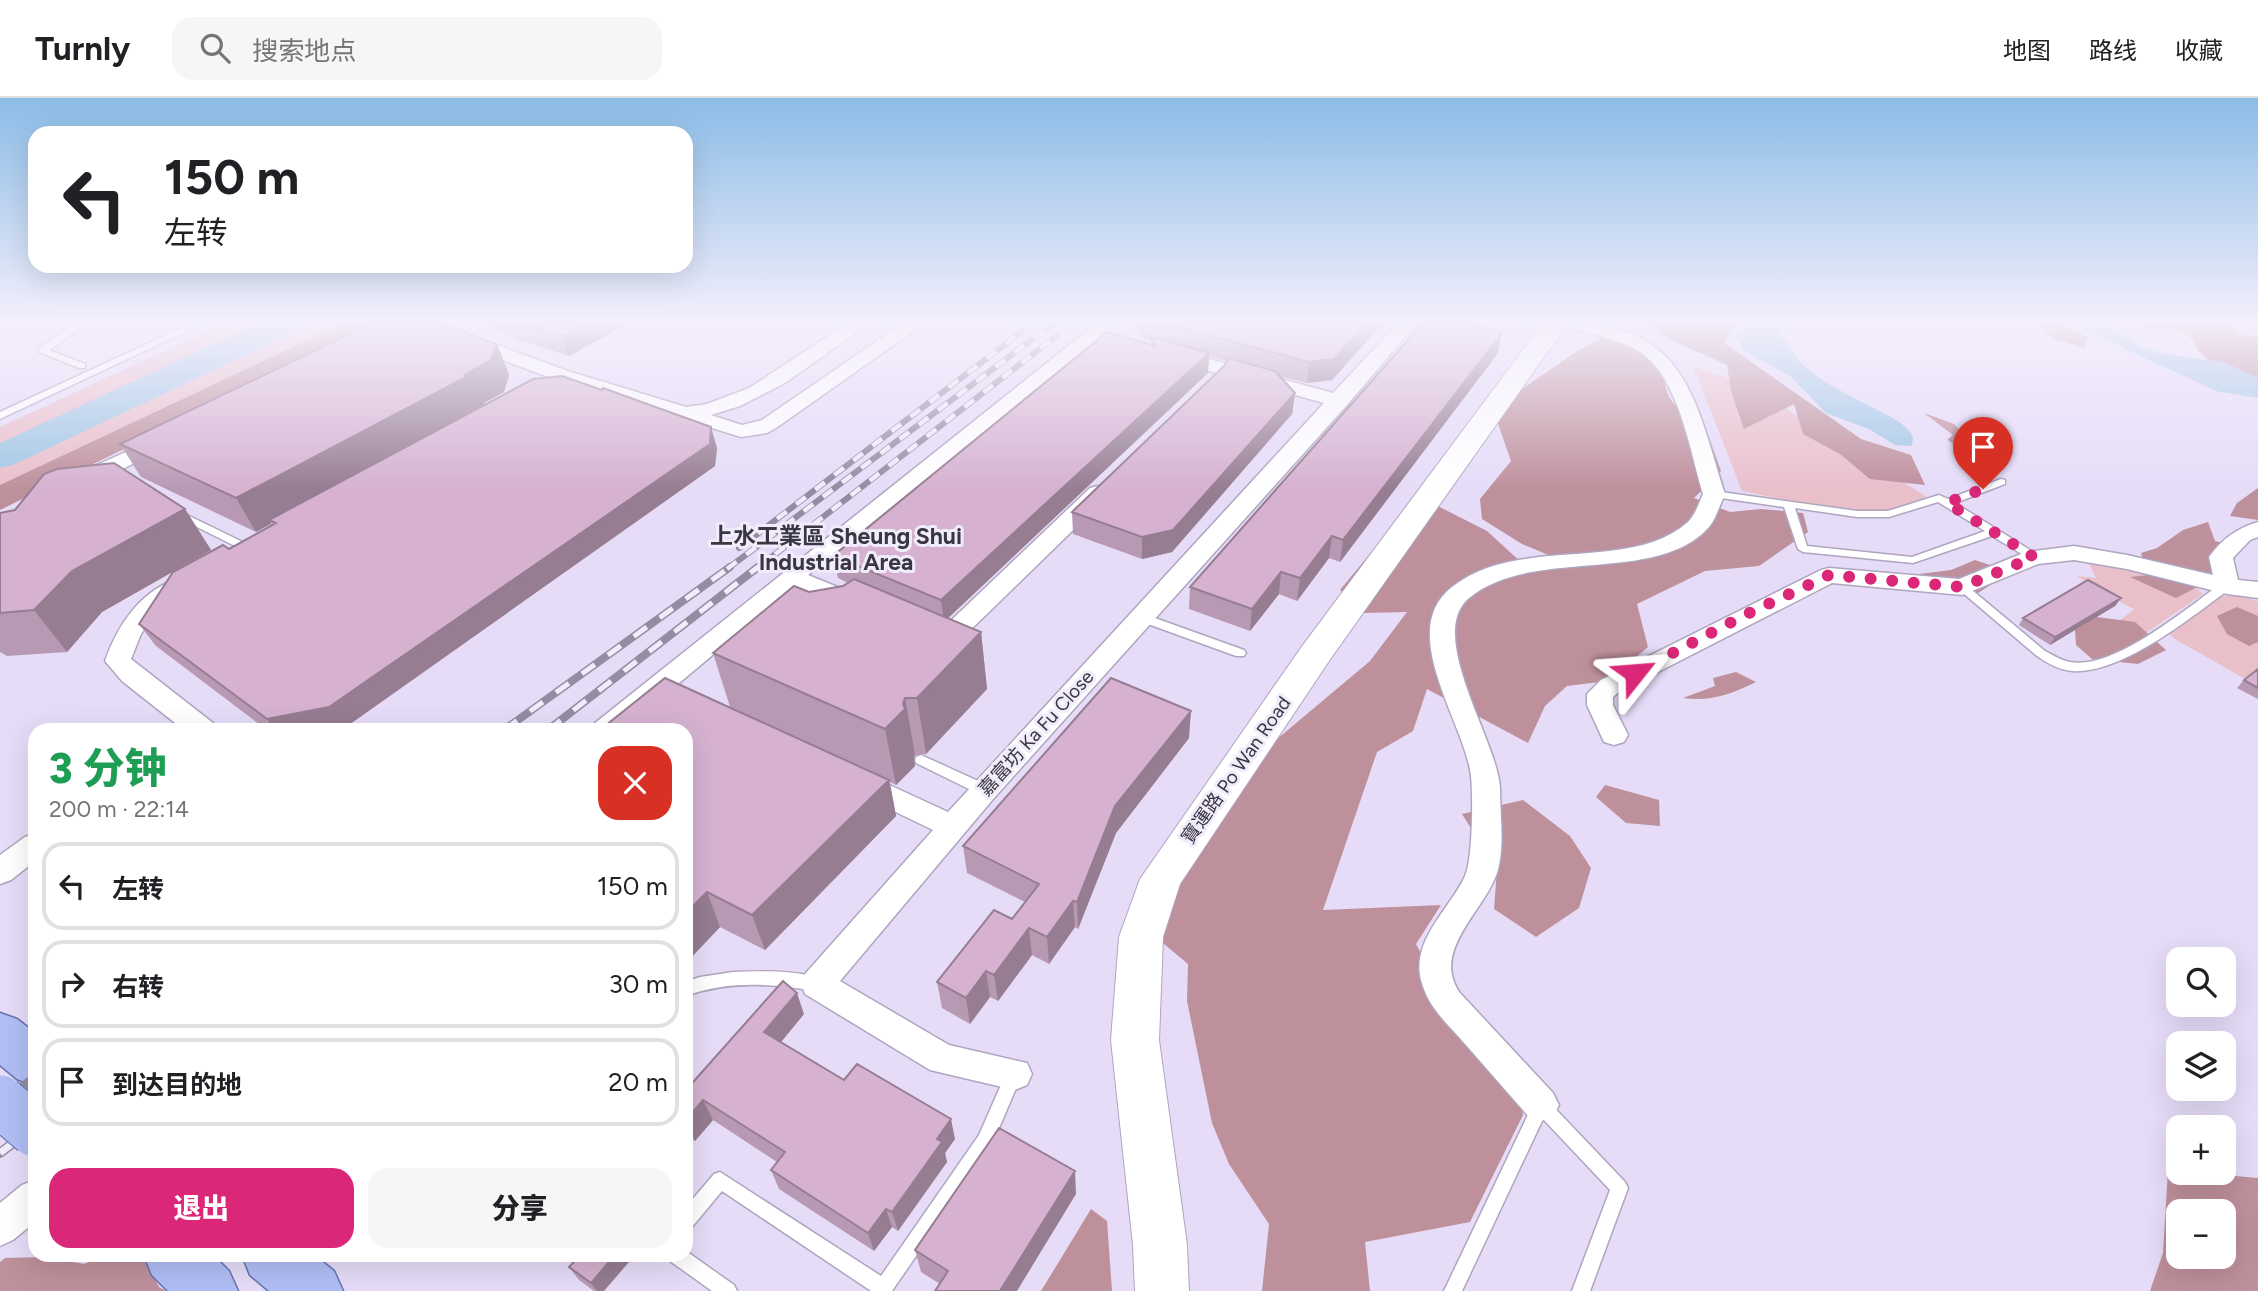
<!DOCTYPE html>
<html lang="zh">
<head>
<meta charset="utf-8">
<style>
	body { margin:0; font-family:Figtree,"Noto Sans SC",sans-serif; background:#f6f6f6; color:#202124; height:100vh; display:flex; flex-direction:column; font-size:26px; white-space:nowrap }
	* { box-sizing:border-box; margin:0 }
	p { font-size:23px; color:#757577 }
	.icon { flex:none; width:38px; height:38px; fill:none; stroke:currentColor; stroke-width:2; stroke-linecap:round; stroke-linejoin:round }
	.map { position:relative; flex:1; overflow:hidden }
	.drawer { position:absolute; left:28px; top:625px; width:665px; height:539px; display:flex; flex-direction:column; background:#fff; border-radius:21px; box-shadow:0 7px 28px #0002 }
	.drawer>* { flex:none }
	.guide { position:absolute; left:28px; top:28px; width:665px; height:147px; border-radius:21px; box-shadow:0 7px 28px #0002; background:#fff; color:#202124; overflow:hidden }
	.fabs { position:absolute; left:2166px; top:849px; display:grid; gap:14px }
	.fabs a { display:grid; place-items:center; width:70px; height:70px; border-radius:14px; background:#fff; box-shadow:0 7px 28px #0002; font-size:35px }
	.pin { position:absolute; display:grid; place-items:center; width:60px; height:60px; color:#fff; margin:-72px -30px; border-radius:50% 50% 50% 0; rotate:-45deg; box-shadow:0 0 7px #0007 }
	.pin .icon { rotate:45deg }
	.me { position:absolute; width:77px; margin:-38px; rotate:62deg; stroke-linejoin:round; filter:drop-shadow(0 0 5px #0008) }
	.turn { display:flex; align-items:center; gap:24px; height:147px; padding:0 21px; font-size:32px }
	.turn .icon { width:91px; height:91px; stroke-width:2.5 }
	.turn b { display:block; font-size:49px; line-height:60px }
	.round { display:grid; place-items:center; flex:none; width:74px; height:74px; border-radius:21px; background:#f6f6f6 }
	.overview { display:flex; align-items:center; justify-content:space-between; height:119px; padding:0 21px }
	h1 { font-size:42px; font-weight:800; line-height:52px; color:#1e9e55 }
	.cta { display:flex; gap:14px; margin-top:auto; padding:14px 21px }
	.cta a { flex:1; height:80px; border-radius:21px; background:#db2777; color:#fff; font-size:28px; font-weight:800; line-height:80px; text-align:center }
	.cta a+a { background:#f6f6f6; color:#202124 }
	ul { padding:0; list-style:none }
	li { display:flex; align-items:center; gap:21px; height:88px; margin:0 14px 10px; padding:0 7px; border:4px solid #e0e0e0; border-radius:21px }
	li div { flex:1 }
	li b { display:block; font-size:26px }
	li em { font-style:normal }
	header { display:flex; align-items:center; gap:42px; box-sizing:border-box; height:98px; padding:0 35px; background:#fff; border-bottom:2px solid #e0e0e0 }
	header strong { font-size:33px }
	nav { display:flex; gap:38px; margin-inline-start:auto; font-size:24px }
	.search { width:490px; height:63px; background:#f6f6f6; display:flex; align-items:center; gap:18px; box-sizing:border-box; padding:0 24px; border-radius:21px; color:#757577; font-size:26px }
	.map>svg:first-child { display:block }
</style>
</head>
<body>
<header>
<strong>Turnly</strong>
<div class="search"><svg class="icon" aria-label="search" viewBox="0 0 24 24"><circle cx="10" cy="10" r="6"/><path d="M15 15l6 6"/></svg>搜索地点</div>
<nav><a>地图</a><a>路线</a><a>收藏</a></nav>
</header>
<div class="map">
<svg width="2258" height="1193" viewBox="0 0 2258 1193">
	<rect width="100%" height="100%" fill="#e6dcf8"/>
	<path fill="#e9bfca" d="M225,225H344L0,387V329Z
		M1693,268L1750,288L1927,399C1914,403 1900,410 1886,412C1843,418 1785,401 1742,393Z
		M2087,462L2193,487L2203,496L2143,537L2118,524L2134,511L2092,489L2077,478L2096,480Z
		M2222,498H2238L2258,503V574L2247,582L2173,540L2168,534Z"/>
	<path fill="#be909c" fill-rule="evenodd" d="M344,225H380L0,412V387Z
		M1645,225H1737L1724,245L1861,341L1911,357L1925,387L1870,381L1840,356L1803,336L1794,306L1744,331L1731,293L1727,267L1671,242Z
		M2034,225H2057L2088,239L2084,250L2055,241Z
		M2133,225H2234V233L2248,238H2258V287C2237,279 2216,272 2200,254C2196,251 2195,244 2191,240C2173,226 2152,235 2133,225Z
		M1614,233C1654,245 1663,246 1685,283L1664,278C1666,307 1680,312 1703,323L1721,373L1694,400L1730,414L1761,411L1803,415L1808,434L1759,468L1705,473L1637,506L1648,549L1608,583L1567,588L1545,608L1528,645L1427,591L1413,633L1377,654L1323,812L1441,807L1416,846L1453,916L1520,996L1523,1017L1470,1124L1365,1144L1370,1193H1262L1269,1126L1229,1066L1212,1025L1187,903L1188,866L1158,841L1167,745L1257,658L1370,563L1407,514L1364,515L1340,492L1418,398L1487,433L1523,466L1565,464L1522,446L1482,421L1480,401L1511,363L1496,320L1512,298L1579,252Z
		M1924,315L1954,326L1975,348L1968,354L1947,342L1953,337Z
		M2258,390V422L2230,418L2237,405Z
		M2208,424L2215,443L2238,449L2232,471L2176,500L2130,479L2148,477L2141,455L2157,450L2183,432Z
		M1975,462L2011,474L1978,495L1939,487L1919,476L1951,472Z
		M2237,509L2258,518V544L2249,548L2227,536L2217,518Z
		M2074,516L2135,524L2166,552L2138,566L2092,561L2076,547Z
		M1736,574L1756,584C1732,596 1710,604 1683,600L1715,588L1713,580Z
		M1605,687L1659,702L1660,728L1626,725L1596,699Z
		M1523,702L1570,738L1591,770L1579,810L1536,839L1494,811L1497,772L1462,716Z
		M2168,1072L2258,1080V1193H2150L2163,1155ZM2179,1113H2224V1158H2179Z
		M1091,1111L1107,1123L1112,1193H1041Z
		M108,1157H144L159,1189L166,1193H0V1164L5,1160L44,1159L84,1166Z"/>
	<path fill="#a1c7e5" d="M1746,225H1780C1787,272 1843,293 1879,313C1892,320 1906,325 1913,339L1912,348L1895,347L1869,331L1826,315L1791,279L1743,252L1735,237Z
		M2069,225H2102L2141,249L2166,256L2223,264L2258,280V300L2216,293Z"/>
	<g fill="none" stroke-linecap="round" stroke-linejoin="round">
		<path fill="#a1c7e5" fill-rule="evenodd" d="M260,225H302L298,232L13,367L0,370V345Z"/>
		<g stroke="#aea5bf" stroke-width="3">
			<path id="lane" d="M77,225H88L49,252L85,266V270H79L39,254V250Z
				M192,225H204L0,321V314Z
				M2001,381L2005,382V386L1955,405L2038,457L2039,459L2038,461H2030L1992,438L1913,465L1803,454L1798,451L1784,409L1714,399L1709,396L1714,393L1857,413H1888L1939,397L1948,401ZM1938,404L1985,433L1912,459L1807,448L1795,410L1857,419H1889Z
				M177,412L253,449L254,451L253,453H245L173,417V413Z
				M2227,484L2233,488L2231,490C2193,518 2121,577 2072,573C2059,572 2047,565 2037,558L1956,489L1958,487H1966L2045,553C2053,557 2060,562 2070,564C2106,571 2162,529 2191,508C2202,500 2214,489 2227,484Z
				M1141,515L1244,552L1246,555L1244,558H1236L1137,522L1135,519L1137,516Z
				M921,657L989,688L991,692L989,696H979L916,665L915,662L916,659Z
				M733,874C761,873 795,872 822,881L825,886L822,891L817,893C773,886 729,882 686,898V884L700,879Z
				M1014,969L1020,971L1022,976L991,1049L892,1193H871L722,1093L692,1129L686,1132V1109L714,1076L720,1074L881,1178L979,1037L1008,971Z
				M1541,999L1547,1002L1625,1084L1628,1090L1590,1193H1572L1610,1092L1543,1021L1462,1193H1444L1535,1002Z
				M686,1153L734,1187L737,1193H712L670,1163L667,1157H686Z"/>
		</g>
		<g stroke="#aea5bf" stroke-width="3">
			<path id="street" d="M410,225H437L568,273L686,309L707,306L749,290L848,225H870L785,285L740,308L711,317L742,327L762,322L903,225H925L776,330L767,335L741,339L554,281L413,229Z
				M1097,225H1118L808,477L862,499L865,505L862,511L853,513L844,511L794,489L623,632H592L595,625Z
				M1398,225H1417L1347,307L994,700L840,883L949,947L1027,965L1032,976L1027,987L1015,992L930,972L805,896L801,886L805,876L933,732L852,693L848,686L852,679L862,675L872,679L948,714L1324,305L1169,262L1167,258L1169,254H1183L1333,295Z
				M1565,225C1686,225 1695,301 1725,396C1720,406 1716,421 1709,429C1657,488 1531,448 1469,500C1425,536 1498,644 1500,690C1500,716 1505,750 1497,775C1485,812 1430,853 1460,895L1553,995L1559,1007L1553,1019L1541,1023L1529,1019C1508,995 1487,971 1466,947C1448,926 1428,910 1421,882C1411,842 1450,811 1465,778C1473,761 1473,697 1471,678C1465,625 1395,533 1452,489C1519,436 1629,476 1688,424C1695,417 1699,405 1703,396C1690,353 1679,280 1640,254C1619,241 1591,236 1568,229Z
				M161,338L168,340L171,344L168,348L93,386H77L74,381L77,376Z
				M1098,388L1106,390L1109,395L1106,400L954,548C942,551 928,549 922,538L925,532L934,530L941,532L1090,390Z
				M2258,424V439L2250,442L2233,460L2238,482L2258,484V500L2227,496L2127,471L2074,462L2038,466L1962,497L1832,485L1619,594L1613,599V607L1628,637L1624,644L1614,647L1604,644L1587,607V596L1601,582L1821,472L1829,470L1959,481L2026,454L2074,448L2127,457L2213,477L2209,459C2222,441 2237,430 2258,424Z
				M183,479L191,482L195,487L150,523L141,536L131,561L213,625L216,632H184L122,583L105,563C118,526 142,490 183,479Z
				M35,735V763L11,782L0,786V757L25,739Z
				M35,1082V1124L13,1142L0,1148V1105L22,1087Z"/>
		</g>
		<g stroke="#aea5bf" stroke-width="2">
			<path id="secondary" d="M1543,225H1568L1329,563L1180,786L1163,839L1159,942L1187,1147L1189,1193H1135L1133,1147L1111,942L1119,839L1140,781L1303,547Z"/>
		</g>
		<g stroke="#6673b2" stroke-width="3">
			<path id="primary" d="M0,915L17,921L35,935V988L17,981L0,967Z
				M144,1157H213L229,1173L238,1193H168L152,1177Z
				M242,1157H314L334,1173L343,1193H269L250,1177Z"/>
		</g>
		<use href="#lane" fill="#fff" fill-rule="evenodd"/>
		<use href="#street" fill="#fff" fill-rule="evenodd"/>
		<use href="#secondary" fill="#fff" fill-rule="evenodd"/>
		<use href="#primary" fill="#b1bef5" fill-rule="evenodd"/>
		<g stroke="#948da1" stroke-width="6">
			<path id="rail-far2" d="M739,450L1033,225
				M727,471L1054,225
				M756,471L1073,225"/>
		</g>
		<g stroke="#948da1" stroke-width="8">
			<path id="rail-far1" d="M504,632L730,469
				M548,632L758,469"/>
		</g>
		<g stroke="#948da1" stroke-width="10">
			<path id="rail" d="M0,1006L35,980
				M0,1032L35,1005
				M0,1055L35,1028"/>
		</g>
		<use href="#rail-far2" stroke="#f1ecfc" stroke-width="4.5" stroke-dasharray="12" stroke-linecap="butt"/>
		<use href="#rail-far1" stroke="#f1ecfc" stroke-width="5" stroke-dasharray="16" stroke-linecap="butt"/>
		<use href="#rail" stroke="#f1ecfc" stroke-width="7" stroke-dasharray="21" stroke-linecap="butt"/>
		<g stroke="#6673b2" stroke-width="53" stroke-linecap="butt">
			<path id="primary-bridge" d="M0,1003L35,1033"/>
		</g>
		<use href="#primary-bridge" stroke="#b1bef5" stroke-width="51"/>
	</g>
	<path fill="#b899b3" d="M482,225H629L569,258L520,242Z
		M1136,225H1383L1332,282L1307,285L1279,278L1295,295L1292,316L1172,454L1142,461L1073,436L1072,414L1225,267L1227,263L1209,259L1208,275L948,520L981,534L987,591L926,656L915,657L914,659L915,668L896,687L890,684L896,718L765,852L720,829L686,865V632L730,609L713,555L809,494L843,488L848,485L838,480L833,458L1151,247V243L1142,240L1136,228Z
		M497,246L509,277L504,294L484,305L485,307L717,350L715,368L343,631L267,632L156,548L139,526L229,451L272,428L271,425L256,434L141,379L120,346Z
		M1498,255L1340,464L1329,460L1297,503L1279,496L1250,533L1189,511L1190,489Z
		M185,411L211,452L102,514L67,554L7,558L0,554V415Z
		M2121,500L2115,508L2050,547L2019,527L2023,520Z
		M2258,571V601L2237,590L2244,582Z
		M1189,640L1116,735L1078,831L1075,829L1049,866L1032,857L998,903L990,899L970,926L942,910L937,884L1012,821L1025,804L967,775L963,748Z
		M804,916L781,944L844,982L955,1041L945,1055L947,1064L898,1133L892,1129L874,1153L779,1091L771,1072L777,1064L713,1022L695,1043L686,1036V992Z
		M1076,1096L940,1186L921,1174L915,1152Z
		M569,1169L604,1193H594L579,1182Z"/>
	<path fill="#967d92" d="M585,225H629L569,258L562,238Z
		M1367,225H1383L1332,282L1307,285L1309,264Z
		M1502,235L1498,255L1340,464L1343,442Z
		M497,246L509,277L504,294L484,305L485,308L269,422L271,426L256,434L236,400L464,277Z
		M1209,255L1208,275L944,524L941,502Z
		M1295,295L1292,316L1172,454L1142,461V439Z
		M711,329L717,350L715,368L343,631L274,632L267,621Z
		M185,411L211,452L102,514L67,554L34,512L72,473Z
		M1332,438L1329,460L1297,503L1300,480Z
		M1281,474L1279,496L1250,533L1252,511Z
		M2121,500L2115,508L2050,547L2055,539Z
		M981,534L987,591L926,656L917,600Z
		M905,600L915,657L914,659L915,668L896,687L885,631L903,606Z
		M1191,613L1189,640L1116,735L1078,831L1077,804L1115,708Z
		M889,682L896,718L765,852L752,817Z
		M707,794L720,829L686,865V815Z
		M1073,803L1075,829L1049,866L1047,839Z
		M1029,830L1032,857L998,903L994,877Z
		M986,873L990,899L970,926L966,900Z
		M797,895L804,916L772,955L764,934Z
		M703,1002L713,1022L695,1043L686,1022Z
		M951,1021L955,1041L945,1055L947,1064L898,1133L892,1114L937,1041Z
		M1075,1073L1076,1096L1017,1193H1000Z
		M886,1111L892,1129L874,1153L868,1135Z
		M615,1157H635L604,1193H597L591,1185Z"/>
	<path fill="#d6b2d0" stroke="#967d92" stroke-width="2" d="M373,225H439L497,246L491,262L464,277L472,276L236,400L120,346Z
		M523,225H585L562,238Z
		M1163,225H1367L1334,261L1309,264Z
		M1423,225H1467L1502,235L1343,442L1332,438L1300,480L1281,474L1252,511L1190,489Z
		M1107,234L1156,248L1151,239L1209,255L941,502L833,458Z
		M1228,260L1275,273L1295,295L1173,432L1142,439L1072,414L1225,267Z
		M562,278L602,292L603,290L711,329L710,346L329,609L267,621L139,526L173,474L223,447L229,451L276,425L269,422L533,281Z
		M114,365L185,411L72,473L34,512L0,515V415L15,412L44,376L57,371Z
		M854,481L981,534L917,600H905L903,606L905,611L885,631L713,555L794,488L809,494L843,488Z
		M2088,482L2121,500L2055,539L2023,520Z
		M2258,571V590L2244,582Z
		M665,580L889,682L752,817L707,794L686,815V632H600Z
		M1111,580L1191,613L1115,708L1077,804L1073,803L1047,839L1029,830L994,877L986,873L966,900L937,884L994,812L1012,821L1039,786L963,748Z
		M783,883L797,895L764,934L844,982L857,966L951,1021L937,1041L942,1044L892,1114L886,1111L868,1135L771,1072L785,1054L703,1002L686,1022V992Z
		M999,1030L1075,1073L1000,1193H935L948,1173L915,1152Z
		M580,1157H615L591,1185L569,1169Z"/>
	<linearGradient id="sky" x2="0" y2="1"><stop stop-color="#8bbce7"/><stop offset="0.57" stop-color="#f4effc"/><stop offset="1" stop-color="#f4effc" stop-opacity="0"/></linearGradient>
	<rect width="2258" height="392" fill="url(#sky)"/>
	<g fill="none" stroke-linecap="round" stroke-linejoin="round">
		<path stroke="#db2777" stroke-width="12" stroke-dasharray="0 21.6" d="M1635,575L1745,517L1829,477L1962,489L2034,459L1947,405L1983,391"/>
	</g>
	<g text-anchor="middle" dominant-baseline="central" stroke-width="6" stroke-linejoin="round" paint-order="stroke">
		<g font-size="19" fill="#3b3742" stroke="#f1ecfc">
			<text transform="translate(1036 635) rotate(-48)">嘉富坊 Ka Fu Close</text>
			<text transform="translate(1236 672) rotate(-55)">寶運路 Po Wan Road</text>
		</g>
		<g font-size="23" font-weight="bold" fill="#3b3742" stroke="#f1ecfc">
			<text x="836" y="438">上水工業區 Sheung Shui<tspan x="836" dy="26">Industrial Area</tspan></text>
		</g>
	</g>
</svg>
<div class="fabs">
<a><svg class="icon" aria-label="search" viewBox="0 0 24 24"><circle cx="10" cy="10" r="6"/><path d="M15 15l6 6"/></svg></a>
<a><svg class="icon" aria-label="layers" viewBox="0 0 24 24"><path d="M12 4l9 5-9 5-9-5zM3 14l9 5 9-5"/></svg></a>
<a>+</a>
<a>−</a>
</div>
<div class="pin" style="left:1983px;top:391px;background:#d93025"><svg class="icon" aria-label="arrive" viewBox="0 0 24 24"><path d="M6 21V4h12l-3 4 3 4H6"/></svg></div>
<svg class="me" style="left:1635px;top:575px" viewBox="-20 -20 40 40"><path d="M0-17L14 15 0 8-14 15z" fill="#db2777" stroke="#fff" stroke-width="4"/></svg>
<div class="guide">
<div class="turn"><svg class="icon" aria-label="left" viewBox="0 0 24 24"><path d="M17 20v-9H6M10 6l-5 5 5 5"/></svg><div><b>150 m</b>左转</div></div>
</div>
<section class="drawer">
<div class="overview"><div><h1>3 分钟</h1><p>200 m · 22:14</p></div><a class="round" style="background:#d93025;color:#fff"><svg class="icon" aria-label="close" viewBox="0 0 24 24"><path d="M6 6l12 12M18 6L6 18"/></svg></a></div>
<ul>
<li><svg class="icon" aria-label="left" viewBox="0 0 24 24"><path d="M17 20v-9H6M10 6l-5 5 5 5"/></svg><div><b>左转</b></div><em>150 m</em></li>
<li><svg class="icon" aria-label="right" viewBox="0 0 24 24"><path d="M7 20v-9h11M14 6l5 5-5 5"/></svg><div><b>右转</b></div><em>30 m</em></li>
<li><svg class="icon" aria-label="arrive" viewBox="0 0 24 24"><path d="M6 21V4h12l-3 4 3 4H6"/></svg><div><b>到达目的地</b></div><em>20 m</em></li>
</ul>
<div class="cta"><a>退出</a><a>分享</a></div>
</section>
</div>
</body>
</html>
